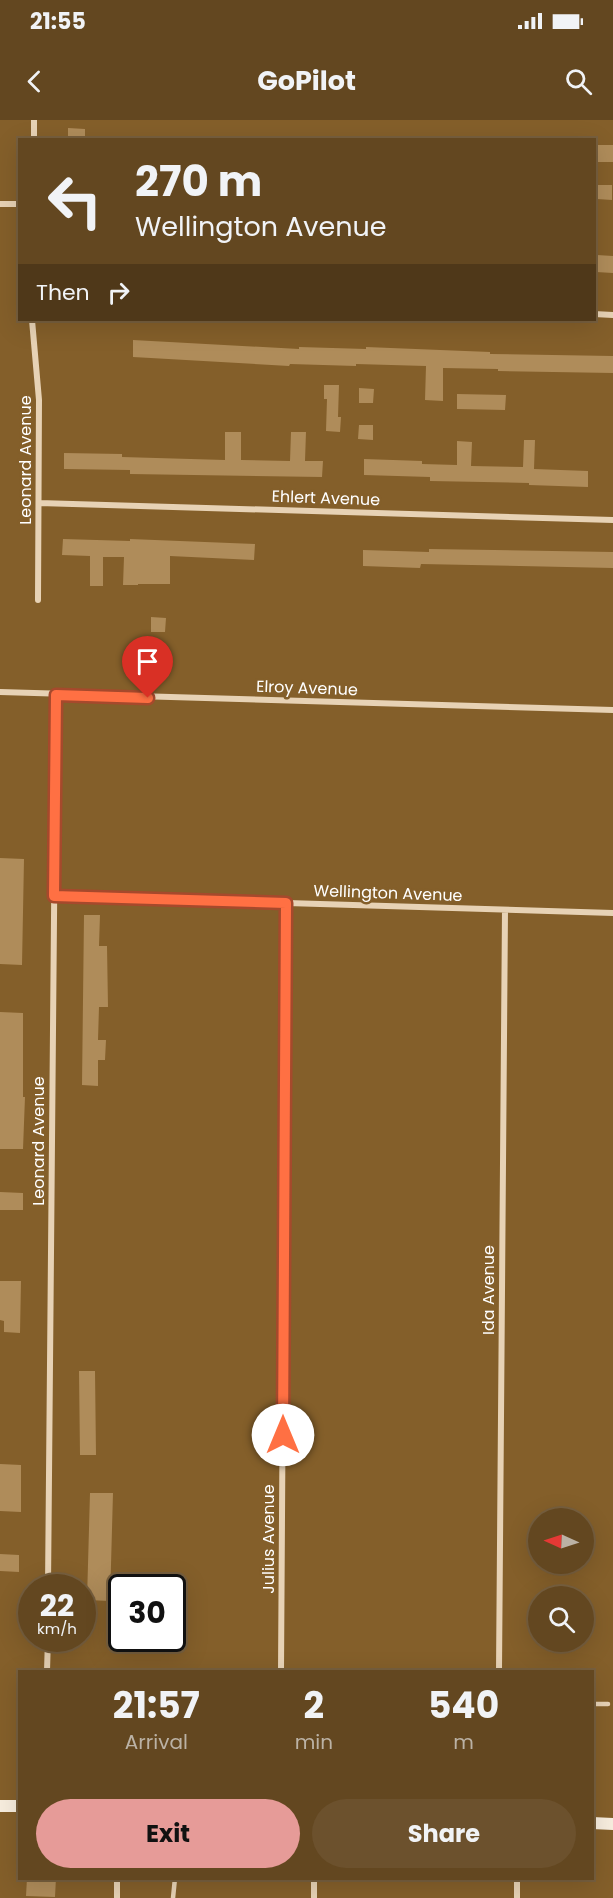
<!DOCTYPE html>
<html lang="en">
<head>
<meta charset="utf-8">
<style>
	body { margin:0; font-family:Poppins,sans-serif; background:#6c512d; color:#f1f3f6; height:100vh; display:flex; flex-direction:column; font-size:22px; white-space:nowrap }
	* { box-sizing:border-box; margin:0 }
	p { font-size:20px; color:#bbb2a5 }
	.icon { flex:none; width:33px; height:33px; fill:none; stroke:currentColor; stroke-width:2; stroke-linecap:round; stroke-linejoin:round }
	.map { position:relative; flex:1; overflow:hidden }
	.drawer { position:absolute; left:18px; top:1550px; width:576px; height:210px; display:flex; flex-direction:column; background:#634720; border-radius:0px; box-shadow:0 6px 24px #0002,0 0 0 2px #775f3e }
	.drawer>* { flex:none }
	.banner { position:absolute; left:18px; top:18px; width:578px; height:183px; border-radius:0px; box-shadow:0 6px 24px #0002,0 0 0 2px #775f3e; background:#634720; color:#f1f3f6; overflow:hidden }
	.needle { width:39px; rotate:273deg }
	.tools { position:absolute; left:528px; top:1388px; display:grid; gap:12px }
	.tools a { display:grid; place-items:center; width:66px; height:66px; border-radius:50%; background:#634720; box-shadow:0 6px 24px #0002,0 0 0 2px #775f3e; font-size:30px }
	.speed { position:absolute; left:18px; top:1454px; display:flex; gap:12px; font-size:30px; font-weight:700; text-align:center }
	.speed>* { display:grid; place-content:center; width:78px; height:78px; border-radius:50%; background:#634720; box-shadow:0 6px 24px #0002,0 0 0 2px #775f3e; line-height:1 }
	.speed small { font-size:15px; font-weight:400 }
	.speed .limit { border:3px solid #111; border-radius:9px; background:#fff; color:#111 }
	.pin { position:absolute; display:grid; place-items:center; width:51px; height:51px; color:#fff; margin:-62px -26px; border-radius:50% 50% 50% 0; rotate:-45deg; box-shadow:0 0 6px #0007 }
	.pin .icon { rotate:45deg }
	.me { position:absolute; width:66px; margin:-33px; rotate:0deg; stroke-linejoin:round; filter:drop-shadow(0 0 4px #0008) }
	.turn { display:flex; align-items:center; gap:21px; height:126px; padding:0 18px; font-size:27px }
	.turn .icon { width:78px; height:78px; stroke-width:2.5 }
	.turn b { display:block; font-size:42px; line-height:51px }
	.then { display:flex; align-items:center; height:57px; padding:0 18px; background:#0003; gap:12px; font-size:22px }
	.eta { display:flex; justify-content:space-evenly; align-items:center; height:102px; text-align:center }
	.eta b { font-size:36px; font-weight:700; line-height:42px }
	.cta { display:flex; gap:12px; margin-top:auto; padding:12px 18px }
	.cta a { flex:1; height:69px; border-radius:36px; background:#e69b98; color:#111; font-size:24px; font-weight:700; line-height:69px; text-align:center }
	.cta a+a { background:#6c512d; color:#f1f3f6 }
	.status { display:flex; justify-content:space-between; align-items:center; height:42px; padding:0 30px; background:#634720; direction:ltr }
	.status svg { height:16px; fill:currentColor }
	header { display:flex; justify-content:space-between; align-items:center; height:78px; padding:0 18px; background:#634720; font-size:27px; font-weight:700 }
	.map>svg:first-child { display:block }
</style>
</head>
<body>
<div class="status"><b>21:55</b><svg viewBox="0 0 49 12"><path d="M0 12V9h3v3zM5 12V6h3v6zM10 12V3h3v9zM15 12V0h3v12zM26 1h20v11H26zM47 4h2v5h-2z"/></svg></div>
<header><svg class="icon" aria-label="back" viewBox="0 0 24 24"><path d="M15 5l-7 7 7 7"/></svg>GoPilot<svg class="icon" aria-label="search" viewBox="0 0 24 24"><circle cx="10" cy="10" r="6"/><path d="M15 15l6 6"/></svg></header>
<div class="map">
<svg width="613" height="1778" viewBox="0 0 613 1778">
	<rect width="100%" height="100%" fill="#845f2a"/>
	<path fill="#af8c5a" d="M68,8L85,9V20H68Z
		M594,25H613V42H594Z
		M598,65H612V80L597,79Z
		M597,135L613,136V153L596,152Z
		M133,220L299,229V227L366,229V227L490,232V234L613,236V253L498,251V249L443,248V281L425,280L426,246L356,244V246L290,244L289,246L133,237Z
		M324,265H339L338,297H341L340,312L326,311L327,279H324Z
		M359,268L374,269L373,283H359Z
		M457,274L506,275L505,290L457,289Z
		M359,305H373V320L358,319Z
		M225,312H241V340L290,341L291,312H306L305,341H323L322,357L130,354V350L64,349V333L122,334V337L225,340Z
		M524,320H535L534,349L588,351V367L529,365V363L430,361V357L364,355V339L422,341V344L457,345V321L472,322L471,346L523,347Z
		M63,419L130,421V419L255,424L254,440L170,436V464H138V465H123L124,437H103V466H90V436L62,435Z
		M429,429L613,432V448L421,444L420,448L363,446V430L429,432Z
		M151,497L166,498L165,512H151Z
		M0,738L24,739L22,845L0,844Z
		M84,795H100L99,826H107L108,887H99L98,920H106L105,940H98V966L82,965Z
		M0,892L23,893V977H25L23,1029H0Z
		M0,1072L23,1073V1090H0Z
		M0,1161H21L20,1213L4,1212V1201L0,1200Z
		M79,1251H95L96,1335H80Z
		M0,1344L21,1345V1392L0,1391Z
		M90,1373H113L110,1481L87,1480Z
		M0,1434L19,1435V1452L0,1451Z
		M27,1758H56L55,1777L26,1776Z"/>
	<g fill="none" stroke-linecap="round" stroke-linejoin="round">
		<path stroke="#e7d2b5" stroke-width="4.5" d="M592,1584H608
			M173,1778L175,1758"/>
		<path stroke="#e7d2b5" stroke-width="6" d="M34,0V20
			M0,84H20
			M594,194L613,195
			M32,200L39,280L38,480
			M39,383L613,400
			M0,572L613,590
			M54,776L613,793
			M48,1467L56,575
			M47,1551L48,1518
			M281,1551L286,783
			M499,1551L505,790
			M117,1778V1758
			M314,1778V1758
			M517,1778V1758"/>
		<path stroke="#f7edde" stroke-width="12" d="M0,1686H20
			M592,1703L613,1704"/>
	</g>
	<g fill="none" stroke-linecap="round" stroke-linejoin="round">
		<g stroke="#a6492c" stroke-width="15">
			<path id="route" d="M148,578L56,575L54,776L286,783L283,1315"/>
		</g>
		<use href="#route" stroke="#ff7043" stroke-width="10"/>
	</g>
	<g text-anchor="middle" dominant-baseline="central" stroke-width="5" stroke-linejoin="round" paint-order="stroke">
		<g font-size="16" fill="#fff" stroke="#845f2a">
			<text transform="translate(25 340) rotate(-90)">Leonard Avenue</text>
			<text transform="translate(326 378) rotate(2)">Ehlert Avenue</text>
			<text transform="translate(307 568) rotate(2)">Elroy Avenue</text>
			<text transform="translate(388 773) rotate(2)">Wellington Avenue</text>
			<text transform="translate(38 1021) rotate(-90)">Leonard Avenue</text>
			<text transform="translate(488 1170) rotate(-90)">Ida Avenue</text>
			<text transform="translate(268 1419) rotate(-90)">Julius Avenue</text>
		</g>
	</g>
</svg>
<div class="tools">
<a><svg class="needle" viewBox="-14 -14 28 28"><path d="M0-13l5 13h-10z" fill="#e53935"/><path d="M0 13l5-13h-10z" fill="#bbb2a5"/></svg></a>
<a><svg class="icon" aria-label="search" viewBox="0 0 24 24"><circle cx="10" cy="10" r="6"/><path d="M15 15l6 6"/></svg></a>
</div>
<div class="speed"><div>22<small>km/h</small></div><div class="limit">30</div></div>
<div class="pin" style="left:148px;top:578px;background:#d93025"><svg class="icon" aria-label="arrive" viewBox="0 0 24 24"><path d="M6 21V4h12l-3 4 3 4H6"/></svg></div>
<svg class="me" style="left:283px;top:1315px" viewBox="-20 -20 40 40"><circle r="19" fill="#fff"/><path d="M0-13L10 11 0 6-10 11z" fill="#ff7043"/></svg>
<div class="banner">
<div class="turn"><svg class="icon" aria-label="left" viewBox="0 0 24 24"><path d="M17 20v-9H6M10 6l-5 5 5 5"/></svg><div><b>270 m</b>Wellington Avenue</div></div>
<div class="then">Then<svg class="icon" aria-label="right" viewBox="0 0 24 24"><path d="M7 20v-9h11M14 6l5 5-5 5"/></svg></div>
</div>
<section class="drawer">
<div class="eta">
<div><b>21:57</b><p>Arrival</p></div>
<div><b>2</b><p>min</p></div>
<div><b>540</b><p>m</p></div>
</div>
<div class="cta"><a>Exit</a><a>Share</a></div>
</section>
</div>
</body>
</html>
